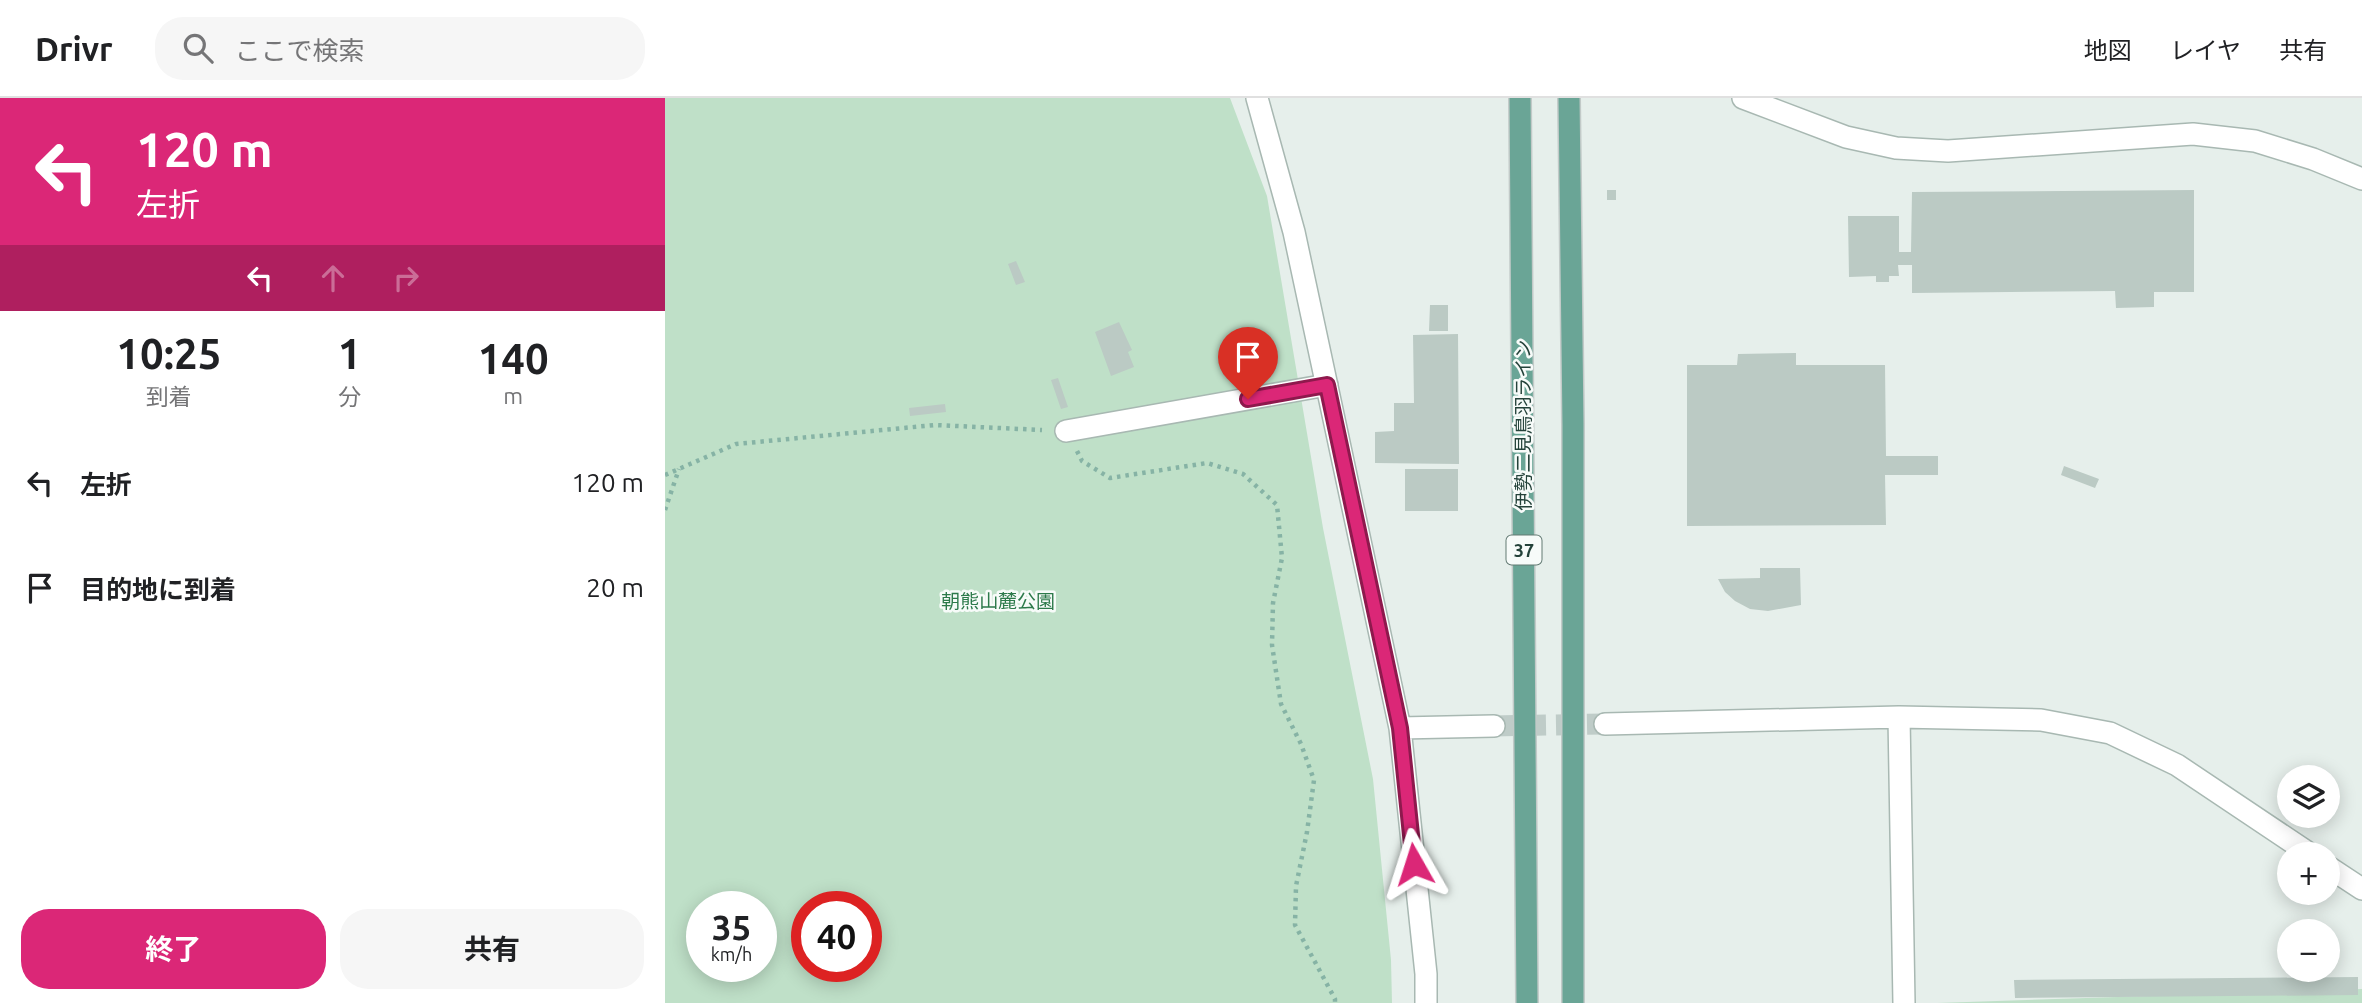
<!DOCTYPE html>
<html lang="ja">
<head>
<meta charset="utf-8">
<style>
	body { margin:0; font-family:Ubuntu,"Noto Sans JP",sans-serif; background:#f6f6f6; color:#202124; height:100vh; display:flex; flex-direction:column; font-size:26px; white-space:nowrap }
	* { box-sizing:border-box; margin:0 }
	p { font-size:23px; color:#757577 }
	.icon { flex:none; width:38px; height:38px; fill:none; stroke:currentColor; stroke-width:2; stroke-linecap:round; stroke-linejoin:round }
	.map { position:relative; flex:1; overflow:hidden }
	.drawer { display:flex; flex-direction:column; background:#fff; width:665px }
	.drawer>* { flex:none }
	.guide { background:#db2777; color:#fff; overflow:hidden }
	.controls { position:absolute; left:1612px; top:667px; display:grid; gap:14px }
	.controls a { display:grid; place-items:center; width:63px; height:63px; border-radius:50%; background:#fff; box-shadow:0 4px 18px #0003; font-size:35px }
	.speed { position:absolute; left:21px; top:793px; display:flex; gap:14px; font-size:35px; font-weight:700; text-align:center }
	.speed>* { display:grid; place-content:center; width:91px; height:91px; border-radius:50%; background:#fff; box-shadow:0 4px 18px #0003; line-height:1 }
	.speed small { font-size:18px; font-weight:400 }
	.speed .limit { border:10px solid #d22; background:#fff; color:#111 }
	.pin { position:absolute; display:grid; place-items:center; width:60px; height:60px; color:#fff; margin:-72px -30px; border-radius:50% 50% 50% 0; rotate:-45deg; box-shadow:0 0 7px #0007 }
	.pin .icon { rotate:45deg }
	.me { position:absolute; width:77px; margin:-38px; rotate:354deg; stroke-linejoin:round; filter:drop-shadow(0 0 5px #0008) }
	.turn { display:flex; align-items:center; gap:24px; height:147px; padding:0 21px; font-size:32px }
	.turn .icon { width:91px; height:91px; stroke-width:2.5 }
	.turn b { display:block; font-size:49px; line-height:60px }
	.lanes { display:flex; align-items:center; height:66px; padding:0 21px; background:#0003; justify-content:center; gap:35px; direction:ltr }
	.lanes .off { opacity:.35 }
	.eta { display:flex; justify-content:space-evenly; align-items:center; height:119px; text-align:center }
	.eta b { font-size:42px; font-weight:700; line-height:49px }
	.cta { display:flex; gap:14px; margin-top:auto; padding:14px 21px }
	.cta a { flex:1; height:80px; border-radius:28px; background:#db2777; color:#fff; font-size:28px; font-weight:700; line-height:80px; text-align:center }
	.cta a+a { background:#f6f6f6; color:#202124 }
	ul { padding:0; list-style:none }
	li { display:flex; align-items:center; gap:21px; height:105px; padding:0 21px }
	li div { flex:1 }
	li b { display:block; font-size:26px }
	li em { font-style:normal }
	header { display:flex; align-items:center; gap:42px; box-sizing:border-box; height:98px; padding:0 35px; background:#fff; border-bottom:2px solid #e0e0e0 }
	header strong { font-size:33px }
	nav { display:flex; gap:38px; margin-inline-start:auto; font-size:24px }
	.search { width:490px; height:63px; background:#f6f6f6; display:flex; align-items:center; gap:18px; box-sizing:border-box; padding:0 24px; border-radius:28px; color:#757577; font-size:26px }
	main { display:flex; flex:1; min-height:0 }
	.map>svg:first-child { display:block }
</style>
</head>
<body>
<header>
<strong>Drivr</strong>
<div class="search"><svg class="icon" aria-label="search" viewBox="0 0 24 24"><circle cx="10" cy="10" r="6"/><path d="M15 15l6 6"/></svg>ここで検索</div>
<nav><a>地図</a><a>レイヤ</a><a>共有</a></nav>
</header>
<main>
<section class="drawer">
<div class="guide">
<div class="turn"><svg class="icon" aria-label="left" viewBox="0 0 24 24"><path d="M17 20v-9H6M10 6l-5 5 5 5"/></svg><div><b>120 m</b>左折</div></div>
<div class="lanes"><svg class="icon" aria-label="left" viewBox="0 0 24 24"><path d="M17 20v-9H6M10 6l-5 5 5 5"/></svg><svg class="icon off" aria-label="ahead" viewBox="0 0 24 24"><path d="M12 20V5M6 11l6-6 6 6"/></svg><svg class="icon off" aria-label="right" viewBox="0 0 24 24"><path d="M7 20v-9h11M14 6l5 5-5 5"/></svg></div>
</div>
<div class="eta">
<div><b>10:25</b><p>到着</p></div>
<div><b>1</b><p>分</p></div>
<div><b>140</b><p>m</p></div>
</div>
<ul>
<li><svg class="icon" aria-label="left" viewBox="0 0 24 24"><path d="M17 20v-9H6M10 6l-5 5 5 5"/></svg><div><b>左折</b></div><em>120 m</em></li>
<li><svg class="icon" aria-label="arrive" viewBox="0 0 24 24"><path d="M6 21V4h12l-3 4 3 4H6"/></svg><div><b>目的地に到着</b></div><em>20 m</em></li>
</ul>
<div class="cta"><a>終了</a><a>共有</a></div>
</section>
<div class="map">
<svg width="1697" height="905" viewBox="0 0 1697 905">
	<rect width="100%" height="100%" fill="#e6efeb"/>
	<path fill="#bfe0c8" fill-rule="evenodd" d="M0,0H565L602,98L658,430L708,681L726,862L727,905H0ZM37,808H96V868H37ZM142,808H201V868H142Z
		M1697,891V905H1272Z"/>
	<path fill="#bbcac4" d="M942,92H951V102H942Z
		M1529,92V194H1489V209L1451,210L1450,193L1247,195V167H1233L1234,178H1224V184H1211V178L1184,179L1183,118H1234V154H1246L1247,94Z
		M351,163L360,184L351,187L343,166Z
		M765,207H783V233H764Z
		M454,224L467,252L463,254L469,269L446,278L430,234Z
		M793,236L794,366L710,365V334L729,333V305H749L748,237Z
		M1131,255V267H1220L1221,358H1273V377H1220L1221,427L1022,428V267H1072L1073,256Z
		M393,280L403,309L396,311L386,282Z
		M280,306L281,314L245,318L244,310Z
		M1399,368L1434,381L1430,390L1396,377Z
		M740,371H793V413H740Z
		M1095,470H1135L1136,507L1103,513L1085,511L1070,503L1060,494L1053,481L1095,480Z
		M1693,879V897L1350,900L1349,882Z"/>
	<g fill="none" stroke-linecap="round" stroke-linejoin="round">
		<path stroke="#bfccc8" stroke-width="21" stroke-dasharray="21 10" stroke-linecap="butt" d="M829,628L940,626"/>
		<g stroke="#a8b8b2" stroke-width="24">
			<path id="minor" d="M592,0L629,134L735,630L761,876V905
				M1078,0L1181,39L1231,50L1283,53L1528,36L1590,43L1648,61L1697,81
				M401,333L662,287
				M1234,619L1239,905
				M940,626L1234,619L1376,622L1445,635L1512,667L1645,756
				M735,630L829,628
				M1662,768L1697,791"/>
		</g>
		<g stroke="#c2cac8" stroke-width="24">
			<path id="major" d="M855,0L862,905
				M904,0L908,326V905"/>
		</g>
		<path stroke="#86b3a5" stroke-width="4.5" stroke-dasharray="3.5 5" stroke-linecap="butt" d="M412,353L417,363L445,380L542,365L578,376L612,407L617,460L608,505L607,547L616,606L636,646L649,682L642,734L631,788L630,827L670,901V905
			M0,377L71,346L270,327L377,332
			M0,412L14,371"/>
		<use href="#minor" stroke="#fff" stroke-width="21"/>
		<use href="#major" stroke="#6aa596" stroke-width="21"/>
	</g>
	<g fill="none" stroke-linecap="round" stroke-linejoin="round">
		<g stroke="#8e194d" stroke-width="18">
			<path id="route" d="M583,301L662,287L735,630L749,766"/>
		</g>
		<use href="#route" stroke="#db2777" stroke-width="12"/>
	</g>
	<g text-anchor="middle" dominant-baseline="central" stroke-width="5" stroke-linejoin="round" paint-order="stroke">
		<rect fill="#f7fbf9" stroke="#637a73" stroke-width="2" x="841.5" y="437.5" width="35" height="29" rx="5"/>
		<g font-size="18" font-weight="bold" fill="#24423a">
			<text x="859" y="452">37</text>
		</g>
		<g font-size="19" fill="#24423a" stroke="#f7fbf9">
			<text transform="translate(858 327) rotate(-90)">伊勢二見鳥羽ライン</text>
		</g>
		<g font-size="19" fill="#2d7a4b" stroke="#f7fbf9">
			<text x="333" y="503">朝熊山麓公園</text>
		</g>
	</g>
</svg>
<div class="controls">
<a><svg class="icon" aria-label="layers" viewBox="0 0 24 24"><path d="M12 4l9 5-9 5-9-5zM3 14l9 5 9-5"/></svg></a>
<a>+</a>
<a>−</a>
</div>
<div class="speed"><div>35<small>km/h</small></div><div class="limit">40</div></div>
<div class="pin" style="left:583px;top:301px;background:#d93025"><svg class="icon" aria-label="arrive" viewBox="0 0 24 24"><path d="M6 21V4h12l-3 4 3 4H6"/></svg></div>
<svg class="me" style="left:749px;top:766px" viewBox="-20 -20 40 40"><path d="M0-17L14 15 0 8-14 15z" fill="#db2777" stroke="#fff" stroke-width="4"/></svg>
</div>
</main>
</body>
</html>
